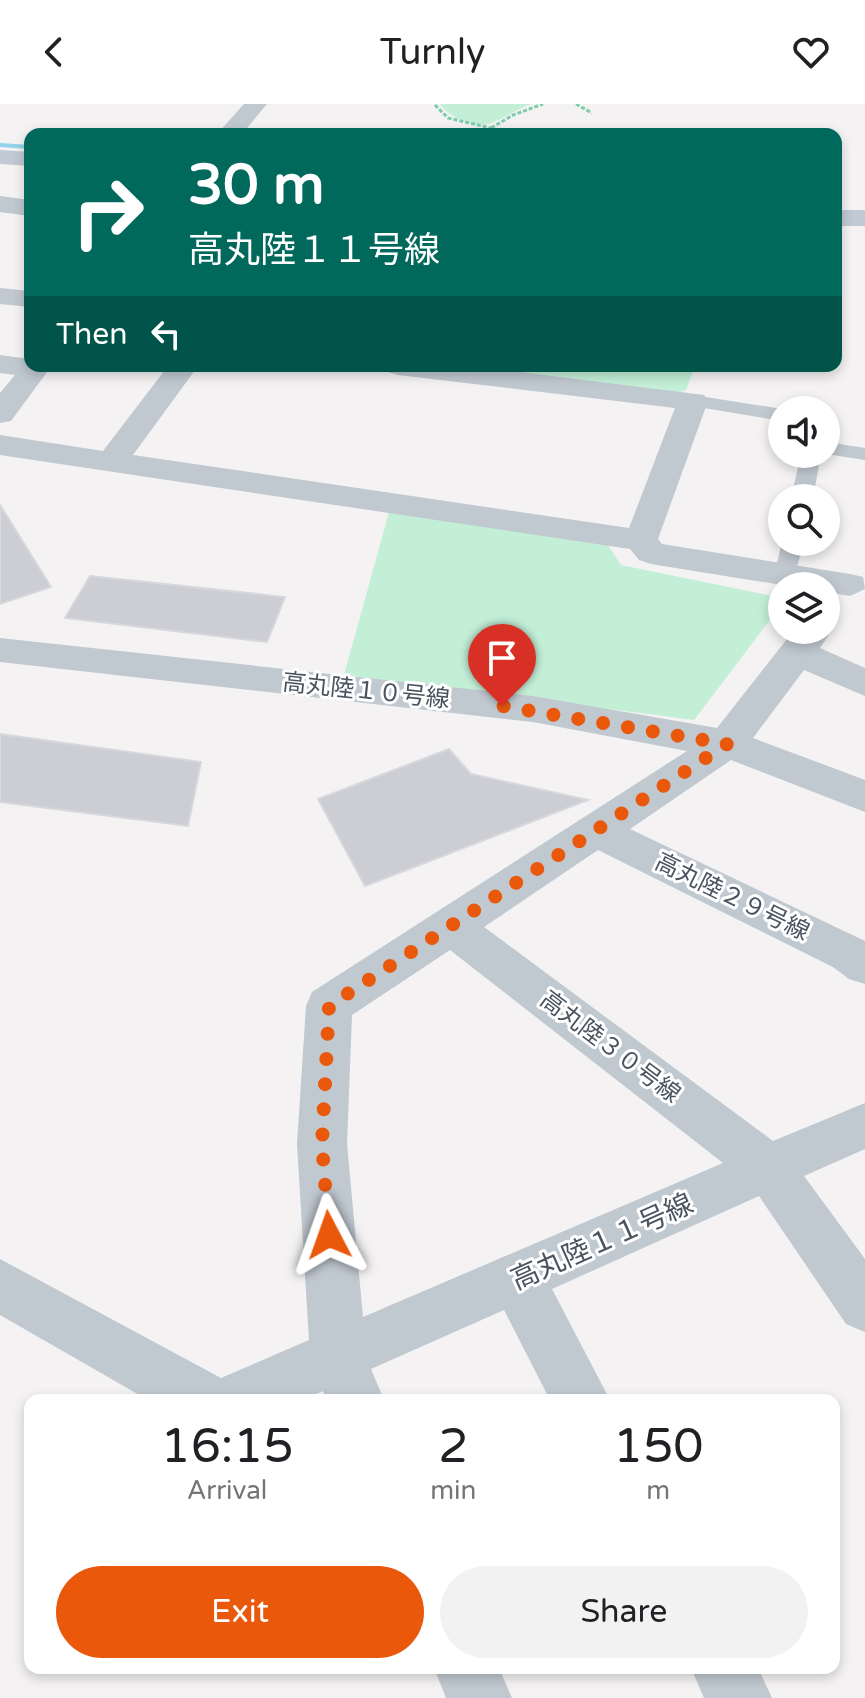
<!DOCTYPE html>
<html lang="en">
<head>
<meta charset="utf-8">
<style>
	body { margin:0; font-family:"Varela Round","Noto Sans JP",sans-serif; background:#f2f2f2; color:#202124; height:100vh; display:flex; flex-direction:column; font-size:30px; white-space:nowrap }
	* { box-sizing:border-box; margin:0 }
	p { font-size:26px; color:#757577 }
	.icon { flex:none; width:44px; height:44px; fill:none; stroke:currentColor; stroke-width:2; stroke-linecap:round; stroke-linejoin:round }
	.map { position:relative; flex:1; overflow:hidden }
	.drawer { position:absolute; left:24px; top:1290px; width:816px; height:280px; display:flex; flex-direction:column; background:#fff; border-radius:16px; box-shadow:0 4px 12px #0003 }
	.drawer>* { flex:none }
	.top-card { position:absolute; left:24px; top:24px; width:818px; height:244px; border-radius:16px; box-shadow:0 4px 12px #0003; background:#00695c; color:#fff; overflow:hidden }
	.buttons { position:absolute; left:768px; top:292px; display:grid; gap:16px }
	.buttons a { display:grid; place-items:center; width:72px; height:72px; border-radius:50%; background:#fff; box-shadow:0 4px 12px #0003; font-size:40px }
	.pin { position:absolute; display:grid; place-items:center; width:68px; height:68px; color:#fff; margin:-82px -34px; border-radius:50% 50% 50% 0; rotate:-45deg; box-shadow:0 0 8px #0007 }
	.pin .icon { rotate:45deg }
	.me { position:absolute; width:88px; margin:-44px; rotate:356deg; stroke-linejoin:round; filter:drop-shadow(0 0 6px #0008) }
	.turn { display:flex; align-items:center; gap:28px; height:168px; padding:0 32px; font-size:36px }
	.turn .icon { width:104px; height:104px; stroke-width:2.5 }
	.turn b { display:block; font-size:56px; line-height:68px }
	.then { display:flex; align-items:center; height:76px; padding:0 32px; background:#0003; gap:16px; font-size:30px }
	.eta { display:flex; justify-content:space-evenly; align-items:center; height:136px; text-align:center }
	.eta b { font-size:48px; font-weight:600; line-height:56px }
	.cta { display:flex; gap:16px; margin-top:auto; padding:16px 32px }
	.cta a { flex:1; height:92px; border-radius:48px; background:#ea580c; color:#fff; font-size:32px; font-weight:600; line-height:92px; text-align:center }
	.cta a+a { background:#f2f2f2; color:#202124 }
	header { display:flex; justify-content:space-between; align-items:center; height:104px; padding:0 32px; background:#fff; font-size:36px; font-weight:600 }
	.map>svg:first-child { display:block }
</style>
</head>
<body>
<header><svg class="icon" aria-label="back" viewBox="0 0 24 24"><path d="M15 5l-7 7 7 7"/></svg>Turnly<svg class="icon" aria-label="heart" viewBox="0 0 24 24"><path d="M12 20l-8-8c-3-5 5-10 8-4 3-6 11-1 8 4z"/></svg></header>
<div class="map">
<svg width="865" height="1594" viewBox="0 0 865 1594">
	<rect width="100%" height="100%" fill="#f4f2f2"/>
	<path fill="#c3efd7" d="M440,0H531C517,5 505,14 491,19C477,25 447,13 440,0Z
		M514,262H695L686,286L675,290L513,269Z
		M389,408L605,437L621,461L782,494V500L694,616L344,571Z"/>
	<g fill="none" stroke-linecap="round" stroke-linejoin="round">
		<path fill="#92d3eb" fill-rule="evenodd" d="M0,39L30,41V45L0,43Z"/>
	</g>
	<path fill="#ccced4" stroke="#d6d8dd" stroke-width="2" d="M0,401L51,483L0,500Z
		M90,472L285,493L267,538L65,514Z
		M0,630L201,658L188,722L0,698Z
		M449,645L471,670L588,696L365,782L318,695Z"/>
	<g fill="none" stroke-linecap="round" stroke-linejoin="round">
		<path stroke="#7ccdaa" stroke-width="3" stroke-dasharray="4 2" stroke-linecap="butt" d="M576,0L592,9
			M435,1L448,14L491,24
			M481,30L513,11L543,0"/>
		<path fill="#c0c8d0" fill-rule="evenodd" d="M693,291L782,305L786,306H782V317L686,301L683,297Z
			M826,338L865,344V356L826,350Z
			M801,350H821L813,394H791Z
			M782,438H804L793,477H777L774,472Z"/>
		<path fill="#c0c8d0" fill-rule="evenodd" d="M244,0H267L242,30H217Z
			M0,92L30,96V112L0,108Z
			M0,184L30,187V203L0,200Z
			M0,251L30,255V262L50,264L11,317L0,319V289L15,271L0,269Z
			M168,262H198L133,351L629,424L675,304L398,271L388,268L383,262H473L704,291L708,297L658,435L662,440L850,470L863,473L865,485L850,492L826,488V482H788L651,460L639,456L630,445L0,351V331L103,347Z
			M827,518L832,526L820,544L865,564V592L804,566L753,634L865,676V708L731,656L630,725L865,837V880L849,875L833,863L598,746L484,823L773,1037L865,999V1045L804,1072L865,1155V1228L846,1220L759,1092L552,1185L610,1296H550L504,1206L371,1265L384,1296H326L323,1287L303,1296H148L0,1211V1155L221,1274L309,1236L297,1040L306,902L312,888L687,647L533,618L0,558V534L533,592L717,624L794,526H826ZM450,846L723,1059L363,1213L347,1040L352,911Z
			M434,1564H499L512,1594H446Z
			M691,1564H758L772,1594H704Z"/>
		<path fill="#c1c9d5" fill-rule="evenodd" d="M0,46L30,48V62L0,60Z
			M836,106H865V122H836Z"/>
	</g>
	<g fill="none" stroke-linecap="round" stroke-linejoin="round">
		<path stroke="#ea580c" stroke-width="14" stroke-dasharray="0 25.2" d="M329,1131L322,1040L329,902L727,640L502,602"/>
	</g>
	<g text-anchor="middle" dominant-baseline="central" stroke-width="6" stroke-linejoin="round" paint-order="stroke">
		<g font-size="24" fill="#4a545f" stroke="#fff">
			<text transform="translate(366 587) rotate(6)">高丸陸１０号線</text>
			<text transform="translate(732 793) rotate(26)">高丸陸２９号線</text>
			<text transform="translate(610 943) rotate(37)">高丸陸３０号線</text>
		</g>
		<g font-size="28" fill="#4a545f" stroke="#fff">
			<text transform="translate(602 1138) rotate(-24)">高丸陸１１号線</text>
		</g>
	</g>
</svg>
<div class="buttons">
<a><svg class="icon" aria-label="sound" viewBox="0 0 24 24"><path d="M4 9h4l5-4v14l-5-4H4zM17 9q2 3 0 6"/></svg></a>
<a><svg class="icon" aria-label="search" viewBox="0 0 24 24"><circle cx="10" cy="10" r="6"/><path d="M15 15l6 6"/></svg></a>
<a><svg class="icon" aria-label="layers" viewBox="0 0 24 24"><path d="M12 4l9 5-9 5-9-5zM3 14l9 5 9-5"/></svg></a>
</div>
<div class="pin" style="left:502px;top:602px;background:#d93025"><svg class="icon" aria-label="arrive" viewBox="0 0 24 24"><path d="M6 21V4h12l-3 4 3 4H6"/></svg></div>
<svg class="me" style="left:329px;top:1131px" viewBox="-20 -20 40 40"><path d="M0-17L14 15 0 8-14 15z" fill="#ea580c" stroke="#fff" stroke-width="4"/></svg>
<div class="top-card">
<div class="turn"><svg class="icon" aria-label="right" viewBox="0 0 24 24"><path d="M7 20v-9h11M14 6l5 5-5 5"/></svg><div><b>30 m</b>高丸陸１１号線</div></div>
<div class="then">Then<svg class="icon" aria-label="left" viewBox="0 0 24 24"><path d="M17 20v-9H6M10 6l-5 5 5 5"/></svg></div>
</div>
<section class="drawer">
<div class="eta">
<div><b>16:15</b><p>Arrival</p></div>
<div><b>2</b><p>min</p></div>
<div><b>150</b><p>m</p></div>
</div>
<div class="cta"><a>Exit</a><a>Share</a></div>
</section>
</div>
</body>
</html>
